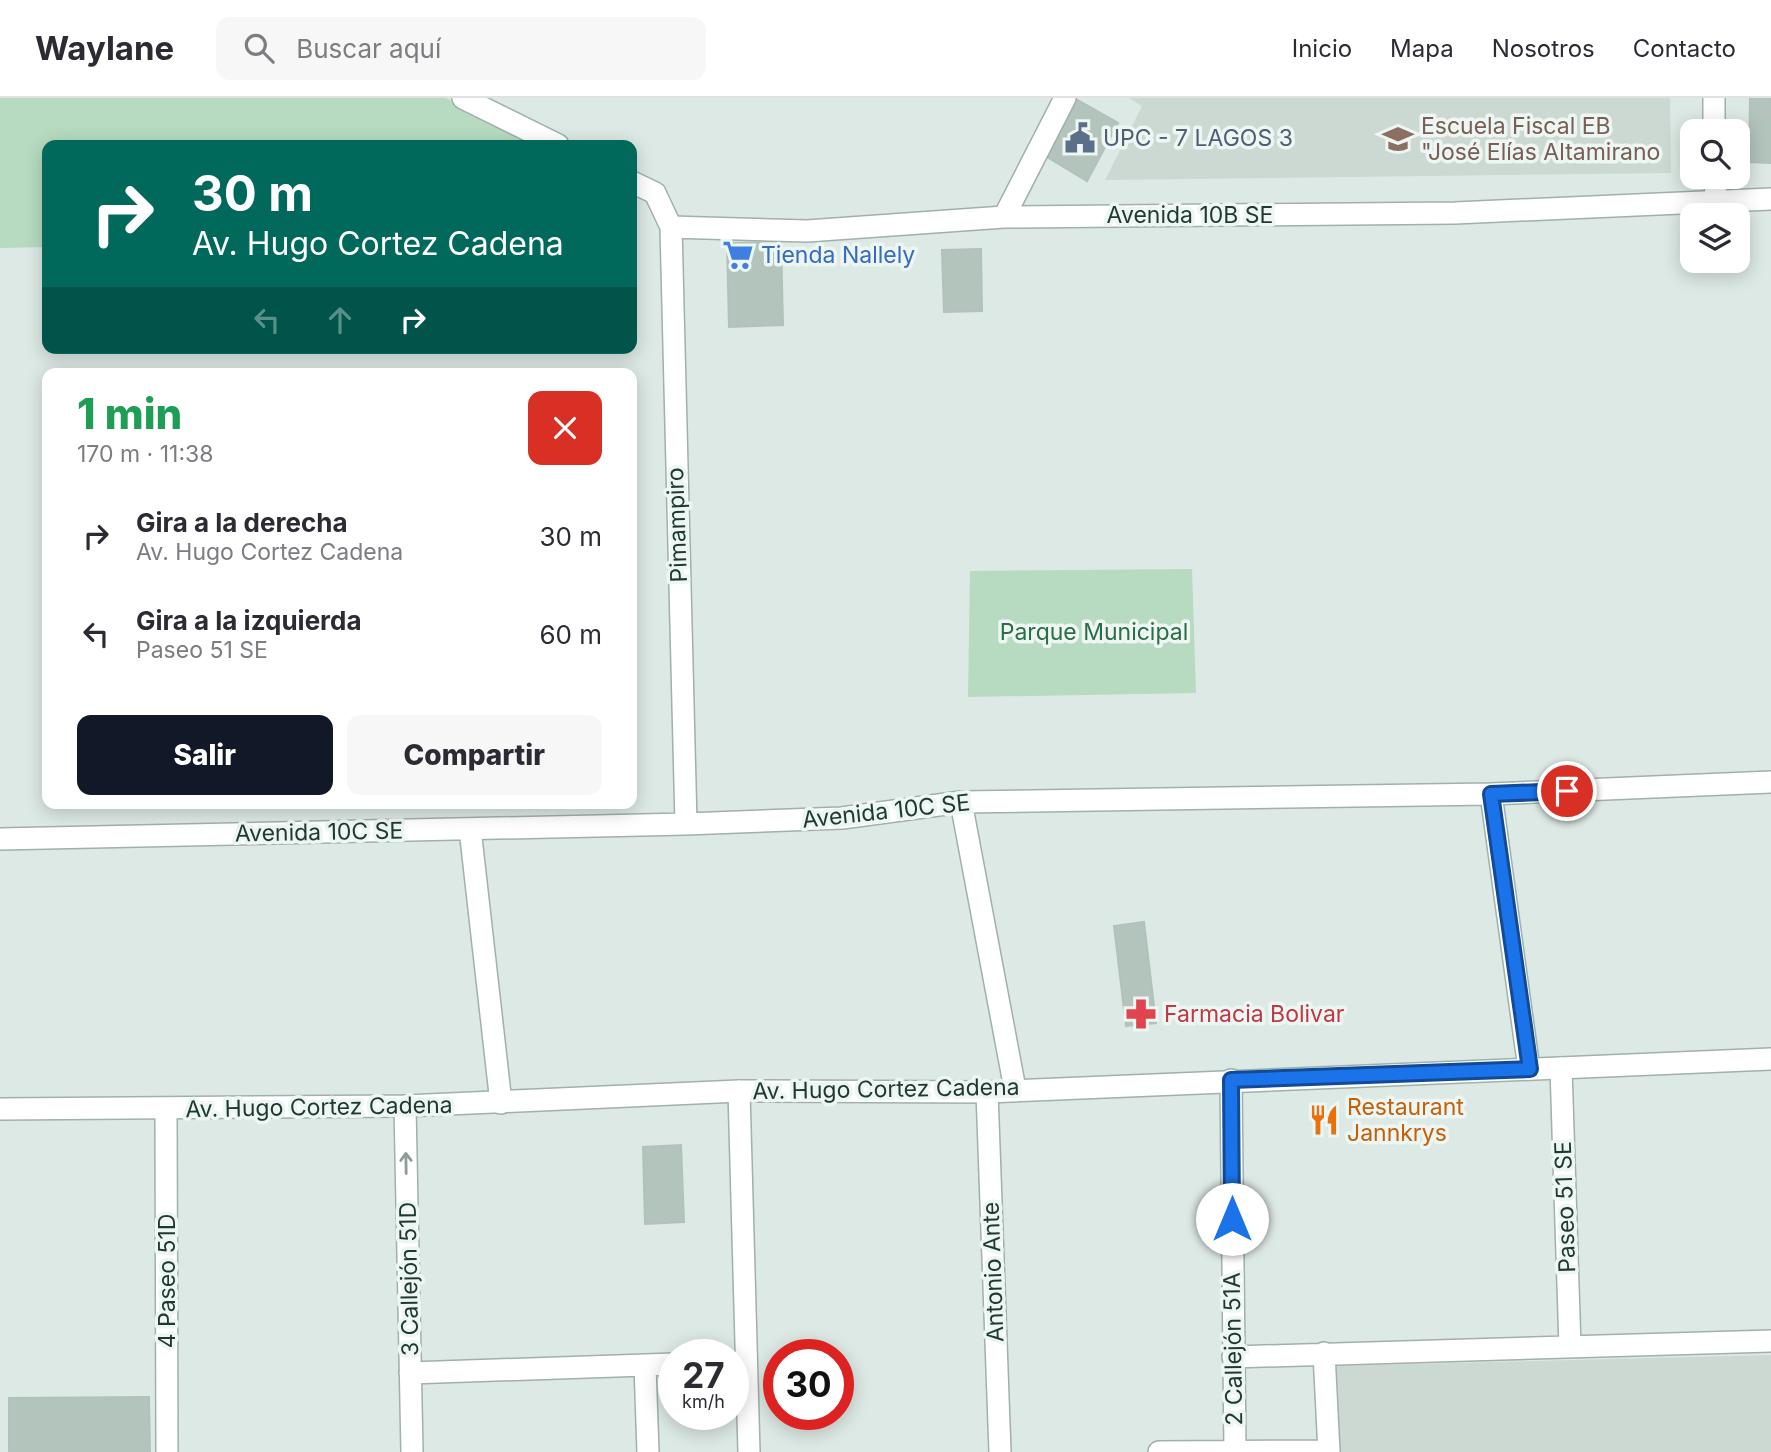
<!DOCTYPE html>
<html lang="es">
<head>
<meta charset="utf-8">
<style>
	body { margin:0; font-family:Inter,sans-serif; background:#f7f7f7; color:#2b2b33; height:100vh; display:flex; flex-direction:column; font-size:26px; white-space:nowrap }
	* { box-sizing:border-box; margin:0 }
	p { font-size:23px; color:#7c7c81 }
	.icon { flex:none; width:38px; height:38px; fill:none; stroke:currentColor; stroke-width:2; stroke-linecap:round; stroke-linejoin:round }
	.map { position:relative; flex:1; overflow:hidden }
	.drawer { position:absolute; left:42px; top:270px; width:595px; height:441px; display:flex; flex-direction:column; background:#fff; border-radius:14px; box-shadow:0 4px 18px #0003 }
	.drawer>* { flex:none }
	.banner { position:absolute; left:42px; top:42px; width:595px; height:214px; border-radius:14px; box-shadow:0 4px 18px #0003; background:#00695c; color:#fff; overflow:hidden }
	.buttons { position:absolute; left:1680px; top:21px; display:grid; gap:14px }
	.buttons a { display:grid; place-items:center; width:70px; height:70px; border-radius:14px; background:#fff; box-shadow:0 4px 18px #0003; font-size:35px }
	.speed { position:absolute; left:658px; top:1241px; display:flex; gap:14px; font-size:35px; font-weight:700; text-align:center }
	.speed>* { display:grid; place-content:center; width:91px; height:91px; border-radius:50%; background:#fff; box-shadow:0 4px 18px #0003; line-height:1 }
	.speed small { font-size:18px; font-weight:400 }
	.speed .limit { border:10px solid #d22; background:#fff; color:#111 }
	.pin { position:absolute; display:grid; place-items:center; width:60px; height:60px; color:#fff; margin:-30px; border:4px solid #fff; border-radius:50%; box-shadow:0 2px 7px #0007 }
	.me { position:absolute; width:77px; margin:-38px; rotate:0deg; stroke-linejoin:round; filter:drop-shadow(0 0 5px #0008) }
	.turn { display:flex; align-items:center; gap:24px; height:147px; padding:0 35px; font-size:32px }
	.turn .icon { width:91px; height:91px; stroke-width:2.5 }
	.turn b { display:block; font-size:49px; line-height:60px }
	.lanes { display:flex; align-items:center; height:66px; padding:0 35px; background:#0003; justify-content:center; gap:35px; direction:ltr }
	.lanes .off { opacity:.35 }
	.round { display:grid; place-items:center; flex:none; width:74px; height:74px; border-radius:14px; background:#f7f7f7 }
	.head { display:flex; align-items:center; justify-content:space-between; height:119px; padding:0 35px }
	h1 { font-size:42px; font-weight:800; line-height:52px; color:#1e9e55 }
	.cta { display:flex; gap:14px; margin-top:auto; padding:14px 35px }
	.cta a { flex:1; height:80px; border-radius:14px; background:#111827; color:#fff; font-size:28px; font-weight:800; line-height:80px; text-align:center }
	.cta a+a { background:#f7f7f7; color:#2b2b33 }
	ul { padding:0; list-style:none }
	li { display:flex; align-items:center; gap:21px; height:98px; padding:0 35px }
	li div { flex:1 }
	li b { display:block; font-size:26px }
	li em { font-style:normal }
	header { display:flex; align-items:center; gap:42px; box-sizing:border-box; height:98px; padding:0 35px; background:#fff; border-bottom:2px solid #e1e1e2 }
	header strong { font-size:33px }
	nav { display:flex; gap:38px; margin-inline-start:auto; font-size:24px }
	.search { width:490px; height:63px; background:#f7f7f7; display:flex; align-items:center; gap:18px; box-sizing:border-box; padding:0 24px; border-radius:14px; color:#7c7c81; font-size:26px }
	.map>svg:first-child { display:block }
</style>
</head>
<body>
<header>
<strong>Waylane</strong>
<div class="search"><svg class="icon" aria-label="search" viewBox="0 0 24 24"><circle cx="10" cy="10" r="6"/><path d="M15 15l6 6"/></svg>Buscar aquí</div>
<nav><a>Inicio</a><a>Mapa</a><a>Nosotros</a><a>Contacto</a></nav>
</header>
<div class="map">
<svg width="1771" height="1354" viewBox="0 0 1771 1354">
	<rect width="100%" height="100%" fill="#dde9e4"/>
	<path fill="#ccd9d3" d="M1129,0H1670L1671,75L1105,82L1142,8Z
		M1771,1257V1354H1338L1332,1268Z"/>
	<path fill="#b6dbc0" d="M0,0H446L535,47H47V149L0,150Z
		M1192,471L1196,595L968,599L970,473Z"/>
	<path fill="#b3c4bd" stroke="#b0c2bb" stroke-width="2" d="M1074,0L1118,25L1087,83L1042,56Z
		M1750,0H1771V65L1749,64Z
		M781,144L783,227L729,229L727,145Z
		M981,151L982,213L944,214L942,152Z
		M1144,824L1156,925L1126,928L1114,828Z
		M681,1047L684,1124L645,1126L643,1049Z
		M149,1299L150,1354H9V1300Z"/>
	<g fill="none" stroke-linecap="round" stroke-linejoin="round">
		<g stroke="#a0b0ab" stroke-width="24">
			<path id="minor" d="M463,0L558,47
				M1714,0V33
				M1715,79L1716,103
				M632,84L655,95L671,129L686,726
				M1004,119L1065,0
				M671,129L807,133L1004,119L1455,115L1771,101
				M1491,696L1529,971
				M961,704L1015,991
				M470,731L501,1005
				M0,741L686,726L842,720L961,704L1491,696L1771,684
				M1561,970L1570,1249
				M1231,982L1235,1352
				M739,993L749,1354
				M987,994L1000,1354
				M405,1008L412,1354
				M166,1011L167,1354
				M1324,1255L1329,1354
				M1233,1259L1771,1243
				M645,1268L648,1354
				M410,1275L674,1266
				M1159,1354L1329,1353"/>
		</g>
		<g stroke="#a0b0ab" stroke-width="24">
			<path id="tertiary" d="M0,1011L405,1008L739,993L987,994L1771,961"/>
		</g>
		<use href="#minor" stroke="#fff" stroke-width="21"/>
		<use href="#tertiary" stroke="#fff" stroke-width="21"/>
	</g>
	<defs><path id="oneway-shaft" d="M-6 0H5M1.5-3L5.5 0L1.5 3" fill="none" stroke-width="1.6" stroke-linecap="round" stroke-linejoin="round" transform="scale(1.75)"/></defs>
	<use stroke="#8f9c98" href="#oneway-shaft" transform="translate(406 1065) rotate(-91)"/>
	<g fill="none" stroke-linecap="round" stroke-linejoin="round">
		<g stroke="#114b97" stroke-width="18">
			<path id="route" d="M1232,1121L1231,982L1530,971L1491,696L1567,693"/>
		</g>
		<use href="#route" stroke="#1a73e8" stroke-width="12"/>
	</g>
	<defs>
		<g id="civic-bare" transform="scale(2.415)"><path d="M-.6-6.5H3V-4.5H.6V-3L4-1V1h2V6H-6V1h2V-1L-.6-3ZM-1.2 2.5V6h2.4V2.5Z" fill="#5c6f8a" stroke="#edf6f2" stroke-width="2.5" paint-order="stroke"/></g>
		<g id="school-bare" transform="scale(2.415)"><path d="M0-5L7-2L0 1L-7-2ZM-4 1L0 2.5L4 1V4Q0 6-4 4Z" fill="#8d6e63" stroke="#edf6f2" stroke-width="2.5" paint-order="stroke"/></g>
		<g id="supermarket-bare" transform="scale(2.415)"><path d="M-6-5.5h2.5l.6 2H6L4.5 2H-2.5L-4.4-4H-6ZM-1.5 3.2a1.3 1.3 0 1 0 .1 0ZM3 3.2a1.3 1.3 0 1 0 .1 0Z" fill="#3f7fe0" stroke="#edf6f2" stroke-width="2.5" paint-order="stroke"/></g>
		<g id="pharmacy-bare" transform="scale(2.415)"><path d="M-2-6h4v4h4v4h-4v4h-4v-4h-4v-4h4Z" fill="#e0444e" stroke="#edf6f2" stroke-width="2.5" paint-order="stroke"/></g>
		<g id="restaurant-bare" transform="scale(2.415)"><path d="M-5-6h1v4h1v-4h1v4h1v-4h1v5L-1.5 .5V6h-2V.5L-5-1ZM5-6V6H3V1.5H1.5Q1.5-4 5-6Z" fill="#e8710a" stroke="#edf6f2" stroke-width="2.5" paint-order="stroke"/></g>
	</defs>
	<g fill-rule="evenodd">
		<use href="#civic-bare" x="1080" y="40"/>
		<use href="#school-bare" x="1398" y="41"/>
		<use href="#supermarket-bare" x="738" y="157"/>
		<use href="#pharmacy-bare" x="1141" y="916"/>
		<use href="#restaurant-bare" x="1324" y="1022"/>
	</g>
	<g text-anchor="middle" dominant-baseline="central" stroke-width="7" stroke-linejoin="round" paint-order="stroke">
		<g font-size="23" fill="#785e54" stroke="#edf6f2" text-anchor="start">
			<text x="1421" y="28">Escuela Fiscal EB<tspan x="1421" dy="26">"José Elías Altamirano</tspan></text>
		</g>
		<g font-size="23" fill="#4e5e75" stroke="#edf6f2" text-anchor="start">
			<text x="1103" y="40">UPC - 7 LAGOS 3</text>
		</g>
		<g font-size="23" fill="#1f3832" stroke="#edf6f2">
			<text x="1190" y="117">Avenida 10B SE</text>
			<text transform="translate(677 427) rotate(-92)">Pimampiro</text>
			<text transform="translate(886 713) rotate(-6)">Avenida 10C SE</text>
			<text transform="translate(319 734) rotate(-1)">Avenida 10C SE</text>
			<text transform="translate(886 991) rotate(-1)">Av. Hugo Cortez Cadena</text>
			<text transform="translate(319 1009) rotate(-1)">Av. Hugo Cortez Cadena</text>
			<text transform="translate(1565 1109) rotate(-92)">Paseo 51 SE</text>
			<text transform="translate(993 1174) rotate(-92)">Antonio Ante</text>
			<text transform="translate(409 1181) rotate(-91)">3 Callejón 51D</text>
			<text transform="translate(167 1183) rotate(-90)">4 Paseo 51D</text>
			<text transform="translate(1233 1251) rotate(-91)">2 Callejón 51A</text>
		</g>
		<g font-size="23" fill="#366cbe" stroke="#edf6f2" text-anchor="start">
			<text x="761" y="157">Tienda Nallely</text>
		</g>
		<g font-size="23" fill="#2a6e46" stroke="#edf6f2">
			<text x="1094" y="534">Parque Municipal</text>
		</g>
		<g font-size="23" fill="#be3a42" stroke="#edf6f2" text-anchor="start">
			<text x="1164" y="916">Farmacia Bolivar</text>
		</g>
		<g font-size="23" fill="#c56008" stroke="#edf6f2" text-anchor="start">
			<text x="1347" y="1009">Restaurant<tspan x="1347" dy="26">Jannkrys</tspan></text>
		</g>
	</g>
</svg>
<div class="buttons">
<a><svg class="icon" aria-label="search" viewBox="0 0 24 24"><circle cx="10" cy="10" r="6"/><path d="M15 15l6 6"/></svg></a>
<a><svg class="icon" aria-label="layers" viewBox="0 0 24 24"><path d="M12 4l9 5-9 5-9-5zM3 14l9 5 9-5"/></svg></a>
</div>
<div class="speed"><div>27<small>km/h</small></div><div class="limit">30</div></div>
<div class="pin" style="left:1567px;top:693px;background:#d93025"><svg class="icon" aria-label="arrive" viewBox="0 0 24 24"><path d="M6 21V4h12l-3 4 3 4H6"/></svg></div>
<svg class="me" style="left:1232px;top:1121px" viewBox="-20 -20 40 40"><circle r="19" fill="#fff"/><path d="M0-13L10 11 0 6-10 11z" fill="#1a73e8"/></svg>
<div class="banner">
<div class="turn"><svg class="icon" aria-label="right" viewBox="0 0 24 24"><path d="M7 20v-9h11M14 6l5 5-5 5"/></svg><div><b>30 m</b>Av. Hugo Cortez Cadena</div></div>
<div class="lanes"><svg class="icon off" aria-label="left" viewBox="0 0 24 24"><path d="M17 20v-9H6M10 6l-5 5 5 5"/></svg><svg class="icon off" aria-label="ahead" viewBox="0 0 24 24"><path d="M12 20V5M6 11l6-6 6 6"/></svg><svg class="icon" aria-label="right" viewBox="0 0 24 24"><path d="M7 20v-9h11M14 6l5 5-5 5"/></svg></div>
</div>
<section class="drawer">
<div class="head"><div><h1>1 min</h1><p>170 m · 11:38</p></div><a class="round" style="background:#d93025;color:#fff"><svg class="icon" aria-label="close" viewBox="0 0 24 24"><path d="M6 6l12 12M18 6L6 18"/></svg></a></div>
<ul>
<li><svg class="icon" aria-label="right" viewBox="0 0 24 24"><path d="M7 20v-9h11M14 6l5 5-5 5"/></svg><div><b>Gira a la derecha</b><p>Av. Hugo Cortez Cadena</p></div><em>30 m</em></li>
<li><svg class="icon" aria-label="left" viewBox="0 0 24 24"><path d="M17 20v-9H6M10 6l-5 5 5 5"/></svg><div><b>Gira a la izquierda</b><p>Paseo 51 SE</p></div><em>60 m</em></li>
</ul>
<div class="cta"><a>Salir</a><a>Compartir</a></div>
</section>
</div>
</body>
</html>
